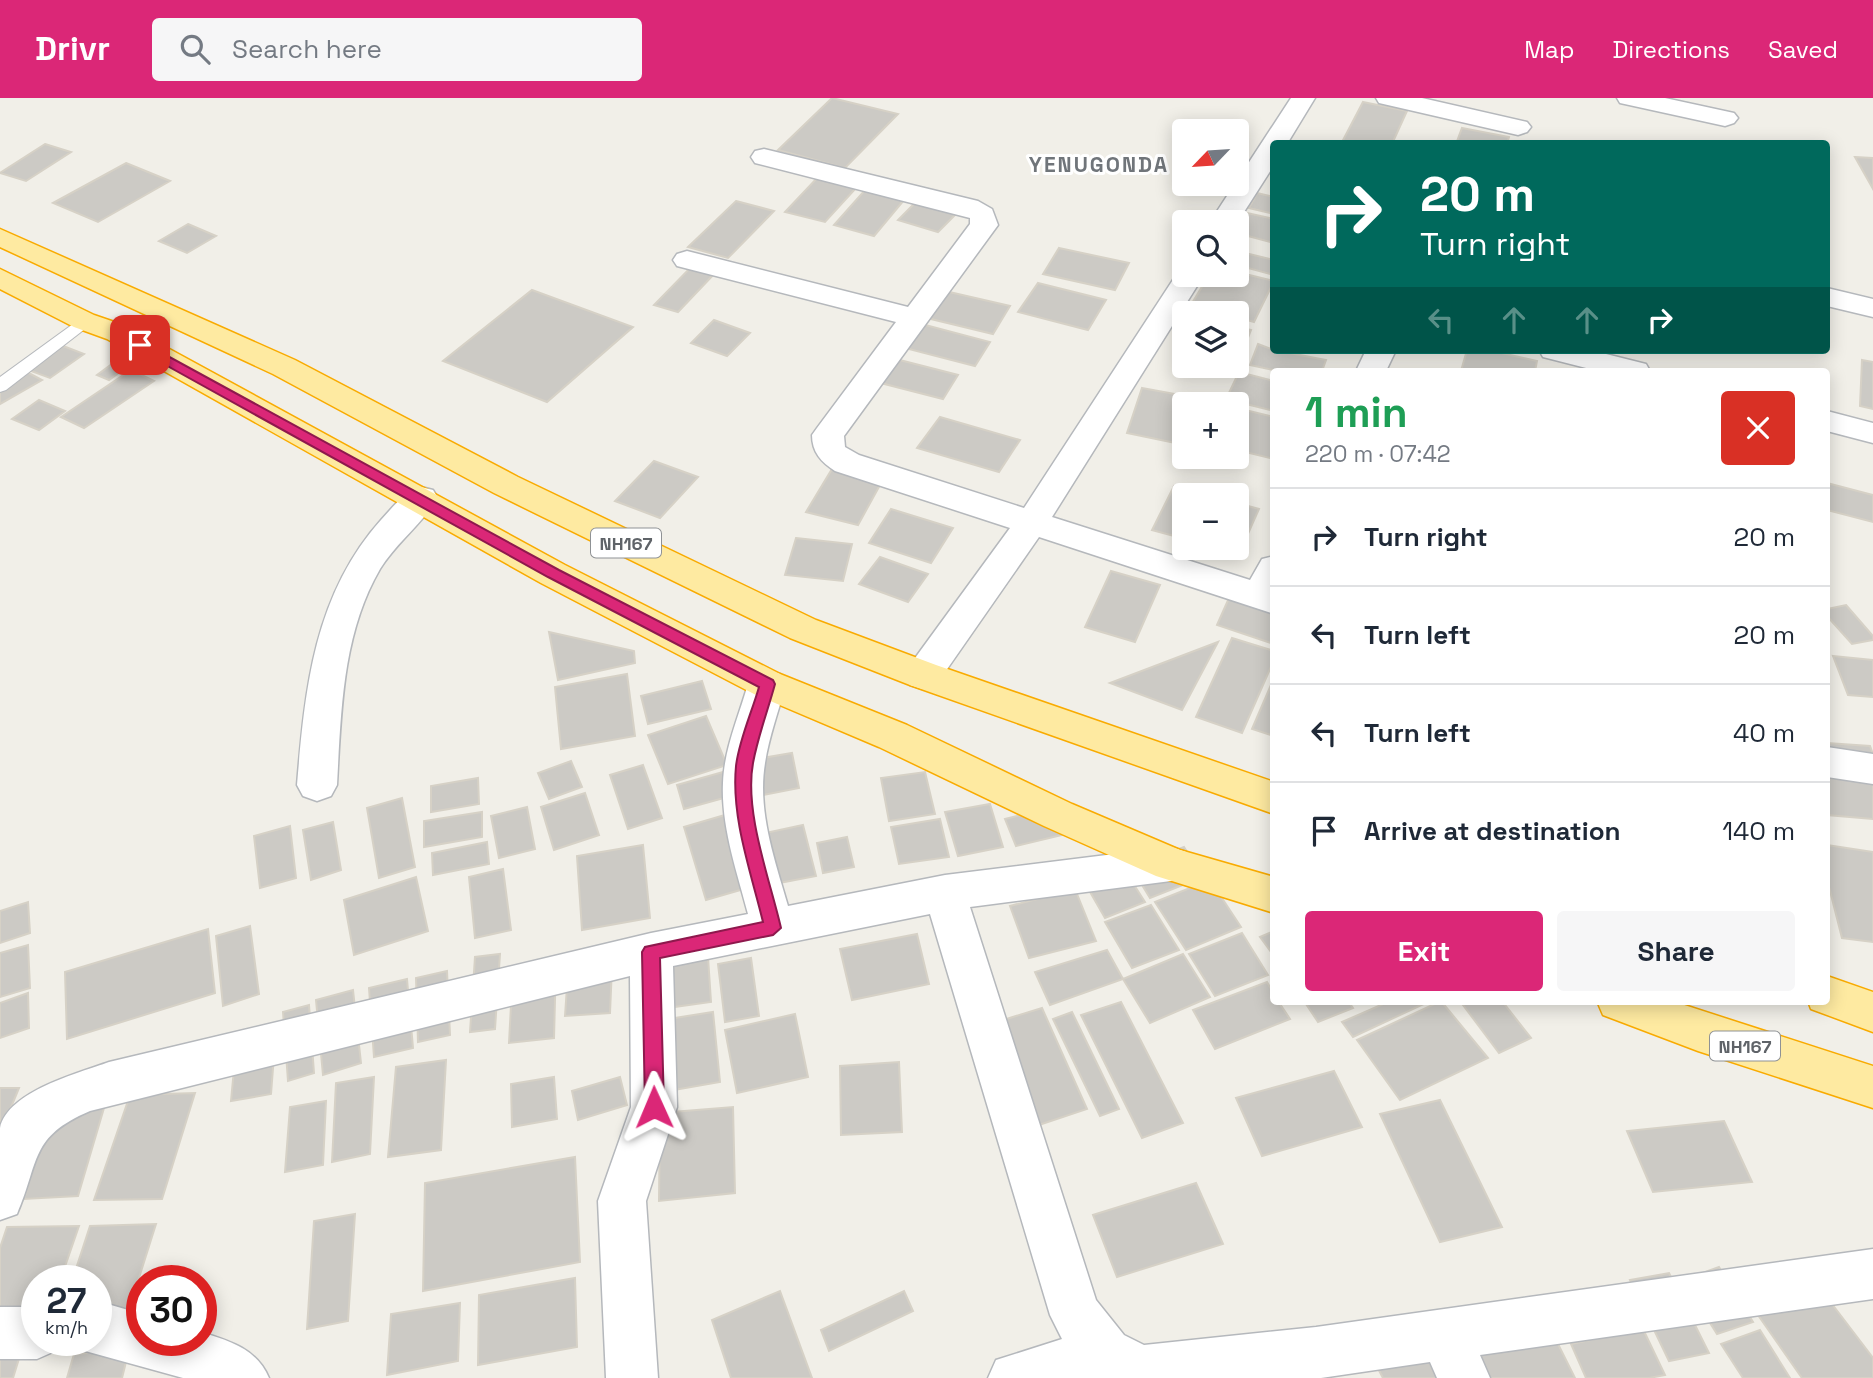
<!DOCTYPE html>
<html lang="en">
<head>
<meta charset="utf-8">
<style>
	body { margin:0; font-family:"Space Grotesk",sans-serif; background:#f6f6f7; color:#1f2937; height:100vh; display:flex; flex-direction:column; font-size:26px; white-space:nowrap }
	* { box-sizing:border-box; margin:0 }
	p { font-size:23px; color:#747a83 }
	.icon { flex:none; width:38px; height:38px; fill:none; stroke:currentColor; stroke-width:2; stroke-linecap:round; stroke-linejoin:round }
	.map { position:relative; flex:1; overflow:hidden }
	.details { position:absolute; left:1270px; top:270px; width:560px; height:637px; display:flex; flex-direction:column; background:#fff; border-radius:7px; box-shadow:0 4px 18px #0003 }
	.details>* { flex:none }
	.hud { position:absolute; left:1270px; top:42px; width:560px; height:214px; border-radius:7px; box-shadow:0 4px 18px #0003; background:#00695c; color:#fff; overflow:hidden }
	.needle { width:46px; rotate:245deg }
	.buttons { position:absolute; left:1172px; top:21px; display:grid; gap:14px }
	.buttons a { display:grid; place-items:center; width:77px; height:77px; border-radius:7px; background:#fff; box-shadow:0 4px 18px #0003; font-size:35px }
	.speed { position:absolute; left:21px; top:1167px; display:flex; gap:14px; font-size:35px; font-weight:700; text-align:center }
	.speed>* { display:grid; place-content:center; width:91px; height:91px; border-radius:50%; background:#fff; box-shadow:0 4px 18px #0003; line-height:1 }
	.speed small { font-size:18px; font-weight:400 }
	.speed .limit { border:10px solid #d22; background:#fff; color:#111 }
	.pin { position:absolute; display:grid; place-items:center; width:60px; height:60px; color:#fff; margin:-30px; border-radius:14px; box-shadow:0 4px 10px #0006 }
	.me { position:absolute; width:77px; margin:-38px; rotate:359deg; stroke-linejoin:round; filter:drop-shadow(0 0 5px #0008) }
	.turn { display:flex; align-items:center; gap:24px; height:147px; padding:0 35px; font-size:32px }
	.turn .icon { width:91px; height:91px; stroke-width:2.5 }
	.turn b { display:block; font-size:49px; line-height:60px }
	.lanes { display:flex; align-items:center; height:66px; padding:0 35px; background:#0003; justify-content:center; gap:35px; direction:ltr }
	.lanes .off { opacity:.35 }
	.round { display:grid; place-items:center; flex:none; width:74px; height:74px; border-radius:7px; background:#f6f6f7 }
	.headline { display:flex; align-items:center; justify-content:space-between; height:119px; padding:0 35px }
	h1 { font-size:42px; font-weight:600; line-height:52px; color:#1e9e55 }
	.action { display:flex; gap:14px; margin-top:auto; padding:14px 35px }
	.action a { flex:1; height:80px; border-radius:7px; background:#db2777; color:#fff; font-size:28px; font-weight:600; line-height:80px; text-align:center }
	.action a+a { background:#f6f6f7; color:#1f2937 }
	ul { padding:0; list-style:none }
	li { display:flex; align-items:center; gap:21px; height:98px; padding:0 35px; border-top:2px solid #e0e1e3 }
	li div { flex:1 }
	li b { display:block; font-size:26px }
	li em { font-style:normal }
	header { display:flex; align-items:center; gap:42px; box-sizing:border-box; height:98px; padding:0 35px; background:#db2777; color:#fff }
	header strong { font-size:33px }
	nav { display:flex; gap:38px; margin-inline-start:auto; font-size:24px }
	.search { width:490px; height:63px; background:#f6f6f7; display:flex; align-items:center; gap:18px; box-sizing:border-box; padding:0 24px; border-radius:7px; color:#747a83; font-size:26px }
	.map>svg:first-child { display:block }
</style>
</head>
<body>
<header>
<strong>Drivr</strong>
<div class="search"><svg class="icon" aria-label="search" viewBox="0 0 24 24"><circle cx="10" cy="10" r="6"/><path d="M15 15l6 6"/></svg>Search here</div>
<nav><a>Map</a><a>Directions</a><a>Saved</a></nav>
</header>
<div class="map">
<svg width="1873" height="1280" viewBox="0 0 1873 1280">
	<rect width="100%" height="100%" fill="#f1efe8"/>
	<path fill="#cccac5" stroke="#d6d1c6" stroke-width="2" d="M832,0L898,16L845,70L778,52Z
		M1363,4L1407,13L1392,46H1341Z
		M1462,30L1509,39L1507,46H1456Z
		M45,46L71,54L26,83L0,75Z
		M1855,59L1873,60V91Z
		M126,65L170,83L98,124L53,105Z
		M817,80L856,90L825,124L785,114Z
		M865,92L904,102L874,138L834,127Z
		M1257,95L1274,99V116L1249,110Z
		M736,103L774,113L728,160L688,149Z
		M917,103L957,115L938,134L898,122Z
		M1247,115L1274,121V145L1237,135Z
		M188,126L216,138L187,155L159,143Z
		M1059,150L1129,165L1115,192L1043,176Z
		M1237,153L1274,162V177L1237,167Z
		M692,168L716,174L678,214L654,207Z
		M1237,174L1274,183L1254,224L1237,219V215H1221L1191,207L1209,177H1237Z
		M1038,185L1106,202L1088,232L1018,214Z
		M532,192L633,229L547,304L443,263Z
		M945,193L1010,208L993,236L927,220Z
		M714,222L750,235L727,258L691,245Z
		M914,224L990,244L975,268L897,248Z
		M1237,229L1251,232L1239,263H1237Z
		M58,246L84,256L50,280L23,270Z
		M1258,246L1274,252L1326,262L1322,273H1278L1250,267Z
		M1467,252H1488L1537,263L1535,273H1461Z
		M888,259L958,277L943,301L873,283Z
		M1862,262L1873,264V311L1860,308Z
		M112,266L124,271L109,282L97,277Z
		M131,272L154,283L84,330L61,319Z
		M25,273L42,282L0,306V289Z
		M1239,274L1274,283V313L1226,301Z
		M1142,290L1213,303L1212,306H1185V347L1127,335Z
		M39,302L65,313L39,332L12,321Z
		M1237,310L1274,319V361L1237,352Z
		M940,319L1020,342L999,374L917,350Z
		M654,363L698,379L660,420L615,403Z
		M835,366L885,378L858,427L806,414Z
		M1827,385L1873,397V424L1827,412Z
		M1174,388L1209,397H1185V441L1152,432Z
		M1237,405L1259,411L1239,456L1216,450H1237Z
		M891,411L953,430L931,465L869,445Z
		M796,440L852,446L843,483L785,477Z
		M880,459L928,476L908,504L859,486Z
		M1111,473L1160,487L1135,544L1085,529Z
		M1233,491L1274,504V546L1217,527Z
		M1846,507L1873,538V542L1852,546L1827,518V511Z
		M549,534L634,553L635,565L558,582Z
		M1232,540L1274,553V562L1242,635L1196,619Z
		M1218,544L1182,612L1110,585Z
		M1833,558L1873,562V599L1848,597Z
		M627,576L635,638L561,651L555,589Z
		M1274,580V638L1252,631Z
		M702,583L711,611L648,626L641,598Z
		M706,618L727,667L668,686L648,637Z
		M1827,645L1870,648L1873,656V721L1827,717Z
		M792,655L799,690L758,698L751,662Z
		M571,663L582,689L549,701L538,675Z
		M643,667L662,720L628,731L610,677Z
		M723,674L731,698L684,711L677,687Z
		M925,674L935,716L889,723L881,680Z
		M478,680L479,706L431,714V688Z
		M585,695L599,737L554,752L541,709Z
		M402,700L415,769L379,780L367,710Z
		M990,706L1003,749L958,758L945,714Z
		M1058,708L1070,735L1016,748L1005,721Z
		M527,709L535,751L499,760L491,718Z
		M482,714V739L424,749V723Z
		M735,714L761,786L706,802L684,729Z
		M940,721L949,759L899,766L891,729Z
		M333,724L341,772L311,782L303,732Z
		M803,727L816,778L774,786L761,736Z
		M290,728L296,780L260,790L254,738Z
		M847,739L854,769L823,775L817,745Z
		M487,744L489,766L433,777L432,755Z
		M643,747L650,820L582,832L577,758Z
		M1827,747L1873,754V844L1842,840L1827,781Z
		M1184,749L1203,779L1150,800L1131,769Z
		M1120,765L1145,804L1105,820L1082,780Z
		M503,771L511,832L475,840L469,779Z
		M416,779L428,833L354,857L344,802Z
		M1210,782L1241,829L1186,852L1155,804Z
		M1075,791L1096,843L1029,860L1010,808Z
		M28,804L30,835L0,845V813Z
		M1151,807L1179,852L1132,870L1105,824Z
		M250,828L259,896L223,908L216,838Z
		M208,831L215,895L67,941L65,874Z
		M1274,833V858L1260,839Z
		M1242,835L1268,877L1215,898L1189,856Z
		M917,836L929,886L852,902L840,851Z
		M28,847L30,890L0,899V855Z
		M1107,852L1123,881L1050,907L1035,874Z
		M500,856L495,931L470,934L475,859Z
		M1183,856L1210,899L1150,925L1123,881Z
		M708,859L711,904L674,909L671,864Z
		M751,860L759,918L725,924L718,866Z
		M556,864L554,940L509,945L513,869Z
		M612,869L610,915L565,918L568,874Z
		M447,873L450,937L418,944L416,880Z
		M407,881L413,950L374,959L369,890Z
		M1267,884L1274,896V903H1278L1290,921L1215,951L1193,912Z
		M353,892L361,965L323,977L316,902Z
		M28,895L29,930L0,940V905Z
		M1304,903H1348L1353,910L1318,924Z
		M1390,903H1430L1353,939L1342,924Z
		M1441,903L1488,960L1400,1002L1357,942Z
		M1460,903H1502L1531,940L1499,955Z
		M1121,904L1183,1025L1142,1040L1081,917Z
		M309,907L314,975L288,983L283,914Z
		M1042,910L1087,1011L1033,1029L990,926Z
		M713,914L720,984L668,993L662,922Z
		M1072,914L1119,1011L1100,1018L1053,921Z
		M795,916L808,979L737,995L725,932Z
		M276,932L271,996L231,1003L237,939Z
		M446,962L441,1052L388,1059L396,969Z
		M899,964L902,1034L841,1037L840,968Z
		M1334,973L1362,1029L1262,1058L1236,1000Z
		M374,979L370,1056L332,1064L336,985Z
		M554,979L557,1021L512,1029L511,986Z
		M620,979L627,1007L578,1022L572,993Z
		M0,990H19L0,1036Z
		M195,995L162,1101L94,1102L130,997Z
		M1440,1002L1502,1129L1440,1144L1380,1016Z
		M326,1003L323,1067L285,1074L290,1009Z
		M733,1009L735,1095L659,1103L660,1015Z
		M104,1010L78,1098L24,1101L51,1013Z
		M1724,1023L1752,1084L1653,1094L1627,1033Z
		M575,1059L580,1164L423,1193L425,1085Z
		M1196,1085L1223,1146L1117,1179L1093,1117Z
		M355,1116L348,1223L307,1231L314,1123Z
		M156,1126L126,1221L96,1222V1183H72L90,1128Z
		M79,1128L60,1183H37V1214L0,1215V1150L7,1129Z
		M1719,1169L1753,1224L1717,1236L1683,1182Z
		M1669,1175L1709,1255L1669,1263L1630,1182Z
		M575,1180L577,1249L478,1267L479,1197Z
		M1816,1185L1873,1260V1280H1802L1739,1190Z
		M780,1193L812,1280H731L712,1222Z
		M904,1193L913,1213L829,1253L821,1232Z
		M460,1205L458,1263L387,1277L391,1216Z
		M1540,1210L1575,1280H1488L1465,1231Z
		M1416,1227L1447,1280H1383L1366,1248Z
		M1643,1231L1665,1277L1649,1280H1586L1571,1246Z
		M1760,1232L1790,1280H1743L1721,1246Z
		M22,1251L13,1280H0V1253Z
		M129,1252L122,1280H67L74,1256Z"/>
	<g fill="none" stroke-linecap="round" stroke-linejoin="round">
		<g stroke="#b5b8bc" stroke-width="2">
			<path id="service" d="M84,218L90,219L93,223L90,227L6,292L0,294V279Z"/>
		</g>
		<g stroke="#b5b8bc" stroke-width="3">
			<path id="minor" d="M1291,0H1315L1287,46H1274V67L1237,125L1210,124Z
				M1376,0H1422L1527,24L1531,29L1527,34L1518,37L1379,5Z
				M1617,0H1665L1734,15L1738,20L1734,25L1725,28L1620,5Z
				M764,51L978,103L992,111L998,127L844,338L845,349L859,357L1024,410L1180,171L1185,170V177H1204L1052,419L1250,482L1262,461L1274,458V516L1039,439L936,587L923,591L910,587L904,577L910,567L1010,430L835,373C821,364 812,354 812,337L817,330L896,224L677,168L673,162L677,156L687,153L908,209L970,126V120L755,65L751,59L755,53Z
				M1827,190L1873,201V219L1827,208Z
				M1366,252H1396L1386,273H1356Z
				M1539,252H1590L1646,266L1650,273H1598L1543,259Z
				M1827,313L1873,325V345L1827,333Z
				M421,389L433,392L438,400C422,426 396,445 380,471C342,536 341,615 337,687L331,698L317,703L303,698L297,687C305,591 314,497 381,422C393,409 404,394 421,389Z
				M767,572L780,576L786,586C779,612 769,638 765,665C757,713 775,763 788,808L945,777L1171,749L1186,754L1192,766L1186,778L1171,783L970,809L1096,1202L1124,1237L1144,1247L1316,1229L1873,1151V1201L1480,1257L1490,1280H1437L1430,1264L1321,1280H988L996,1262L1062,1241L1050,1217L930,816L673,868L677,1009L646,1103L658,1280H606L598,1103L631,1009L630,878L90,1013C29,1039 40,1063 17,1116L0,1122C0,1098 0,1052 0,1030C8,993 79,975 109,964L651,835L748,816C737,774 721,729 723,685C724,651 739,618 748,586L754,576Z
				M1827,649L1873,656V686L1827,679Z
				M96,1207H111L142,1216V1242H201V1234C230,1243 257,1251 269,1280H183L78,1251L74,1242H96Z
				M0,1209H37V1242H59L55,1253L37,1261H0Z"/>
		</g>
		<g stroke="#f9ab00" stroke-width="3">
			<path id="trunk" d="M0,131L295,262L518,379L816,522L936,567L1274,684V716L910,587L790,540L494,395L273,276L0,149Z
				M0,171L94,217L129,229L565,467L780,576L907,627L1072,706L1180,752L1274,779V815L1156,778L1044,728L879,649L754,596L541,485L107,241L74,229L0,191Z
				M1827,878L1873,894V934L1811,911L1808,903H1827Z
				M1597,903H1672L1873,968V1010L1698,953L1603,917Z"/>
		</g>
		<use href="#service" fill="#fff" fill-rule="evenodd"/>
		<use href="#minor" fill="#fff" fill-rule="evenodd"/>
		<use href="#trunk" fill="#feeaa1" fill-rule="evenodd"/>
	</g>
	<path fill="#db2777" stroke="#8e194d" stroke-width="2" d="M135,245H144L559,472L773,582L775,586C768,612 758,638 753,665C744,714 770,782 781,830L773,837L660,860L664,1009L661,1015L654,1018L648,1015L645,1009L642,854L645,849L763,824C751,774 731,720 736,668C739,642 752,614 759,589L548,479L135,250Z"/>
	<g text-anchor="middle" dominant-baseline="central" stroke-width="6" stroke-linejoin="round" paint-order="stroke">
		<g fill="#fff" stroke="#8f9295" stroke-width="2">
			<rect x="591" y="430.5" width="70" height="29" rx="5"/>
			<rect x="1710" y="933.5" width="70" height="29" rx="5"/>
		</g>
		<g font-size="18" font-weight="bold" fill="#5f6368">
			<text x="626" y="445">NH167</text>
			<text x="1745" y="948">NH167</text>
		</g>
		<g font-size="21" font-weight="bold" letter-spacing="2" fill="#70757a" stroke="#fff">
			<text x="1099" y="66">YENUGONDA</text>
		</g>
	</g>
</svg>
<div class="buttons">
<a><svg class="needle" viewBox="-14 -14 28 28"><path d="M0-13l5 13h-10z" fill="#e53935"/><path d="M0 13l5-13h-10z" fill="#747a83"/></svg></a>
<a><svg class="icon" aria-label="search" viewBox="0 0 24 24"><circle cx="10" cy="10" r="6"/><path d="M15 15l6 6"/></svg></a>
<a><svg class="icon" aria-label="layers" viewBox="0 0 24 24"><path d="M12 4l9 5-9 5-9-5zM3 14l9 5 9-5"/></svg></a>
<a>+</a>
<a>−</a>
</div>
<div class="speed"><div>27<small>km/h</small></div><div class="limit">30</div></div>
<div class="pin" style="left:140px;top:247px;background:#d93025"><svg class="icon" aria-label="arrive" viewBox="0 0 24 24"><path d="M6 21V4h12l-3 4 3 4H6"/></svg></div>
<svg class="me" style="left:654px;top:1009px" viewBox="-20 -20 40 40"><path d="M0-17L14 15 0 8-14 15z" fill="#db2777" stroke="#fff" stroke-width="4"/></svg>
<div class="hud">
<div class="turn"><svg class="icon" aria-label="right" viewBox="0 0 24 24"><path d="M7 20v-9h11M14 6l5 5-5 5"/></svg><div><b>20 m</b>Turn right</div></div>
<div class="lanes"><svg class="icon off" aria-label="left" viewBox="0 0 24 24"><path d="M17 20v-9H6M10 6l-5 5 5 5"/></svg><svg class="icon off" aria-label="ahead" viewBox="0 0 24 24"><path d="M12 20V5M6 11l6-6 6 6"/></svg><svg class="icon off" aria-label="ahead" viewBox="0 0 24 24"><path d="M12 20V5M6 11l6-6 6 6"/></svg><svg class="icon" aria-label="right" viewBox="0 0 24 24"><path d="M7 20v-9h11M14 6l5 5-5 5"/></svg></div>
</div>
<section class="details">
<div class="headline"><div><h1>1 min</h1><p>220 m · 07:42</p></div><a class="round" style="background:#d93025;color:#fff"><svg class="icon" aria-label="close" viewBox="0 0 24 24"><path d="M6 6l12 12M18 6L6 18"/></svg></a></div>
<ul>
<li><svg class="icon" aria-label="right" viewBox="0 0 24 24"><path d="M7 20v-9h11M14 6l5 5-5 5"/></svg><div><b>Turn right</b></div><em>20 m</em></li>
<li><svg class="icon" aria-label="left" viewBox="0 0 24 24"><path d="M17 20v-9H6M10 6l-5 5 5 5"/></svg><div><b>Turn left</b></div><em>20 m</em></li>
<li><svg class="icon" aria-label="left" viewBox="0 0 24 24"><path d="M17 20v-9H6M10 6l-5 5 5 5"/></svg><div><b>Turn left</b></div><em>40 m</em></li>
<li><svg class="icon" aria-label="arrive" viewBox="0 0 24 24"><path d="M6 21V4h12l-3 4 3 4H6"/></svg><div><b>Arrive at destination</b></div><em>140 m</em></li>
</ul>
<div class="action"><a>Exit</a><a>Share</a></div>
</section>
</div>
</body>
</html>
